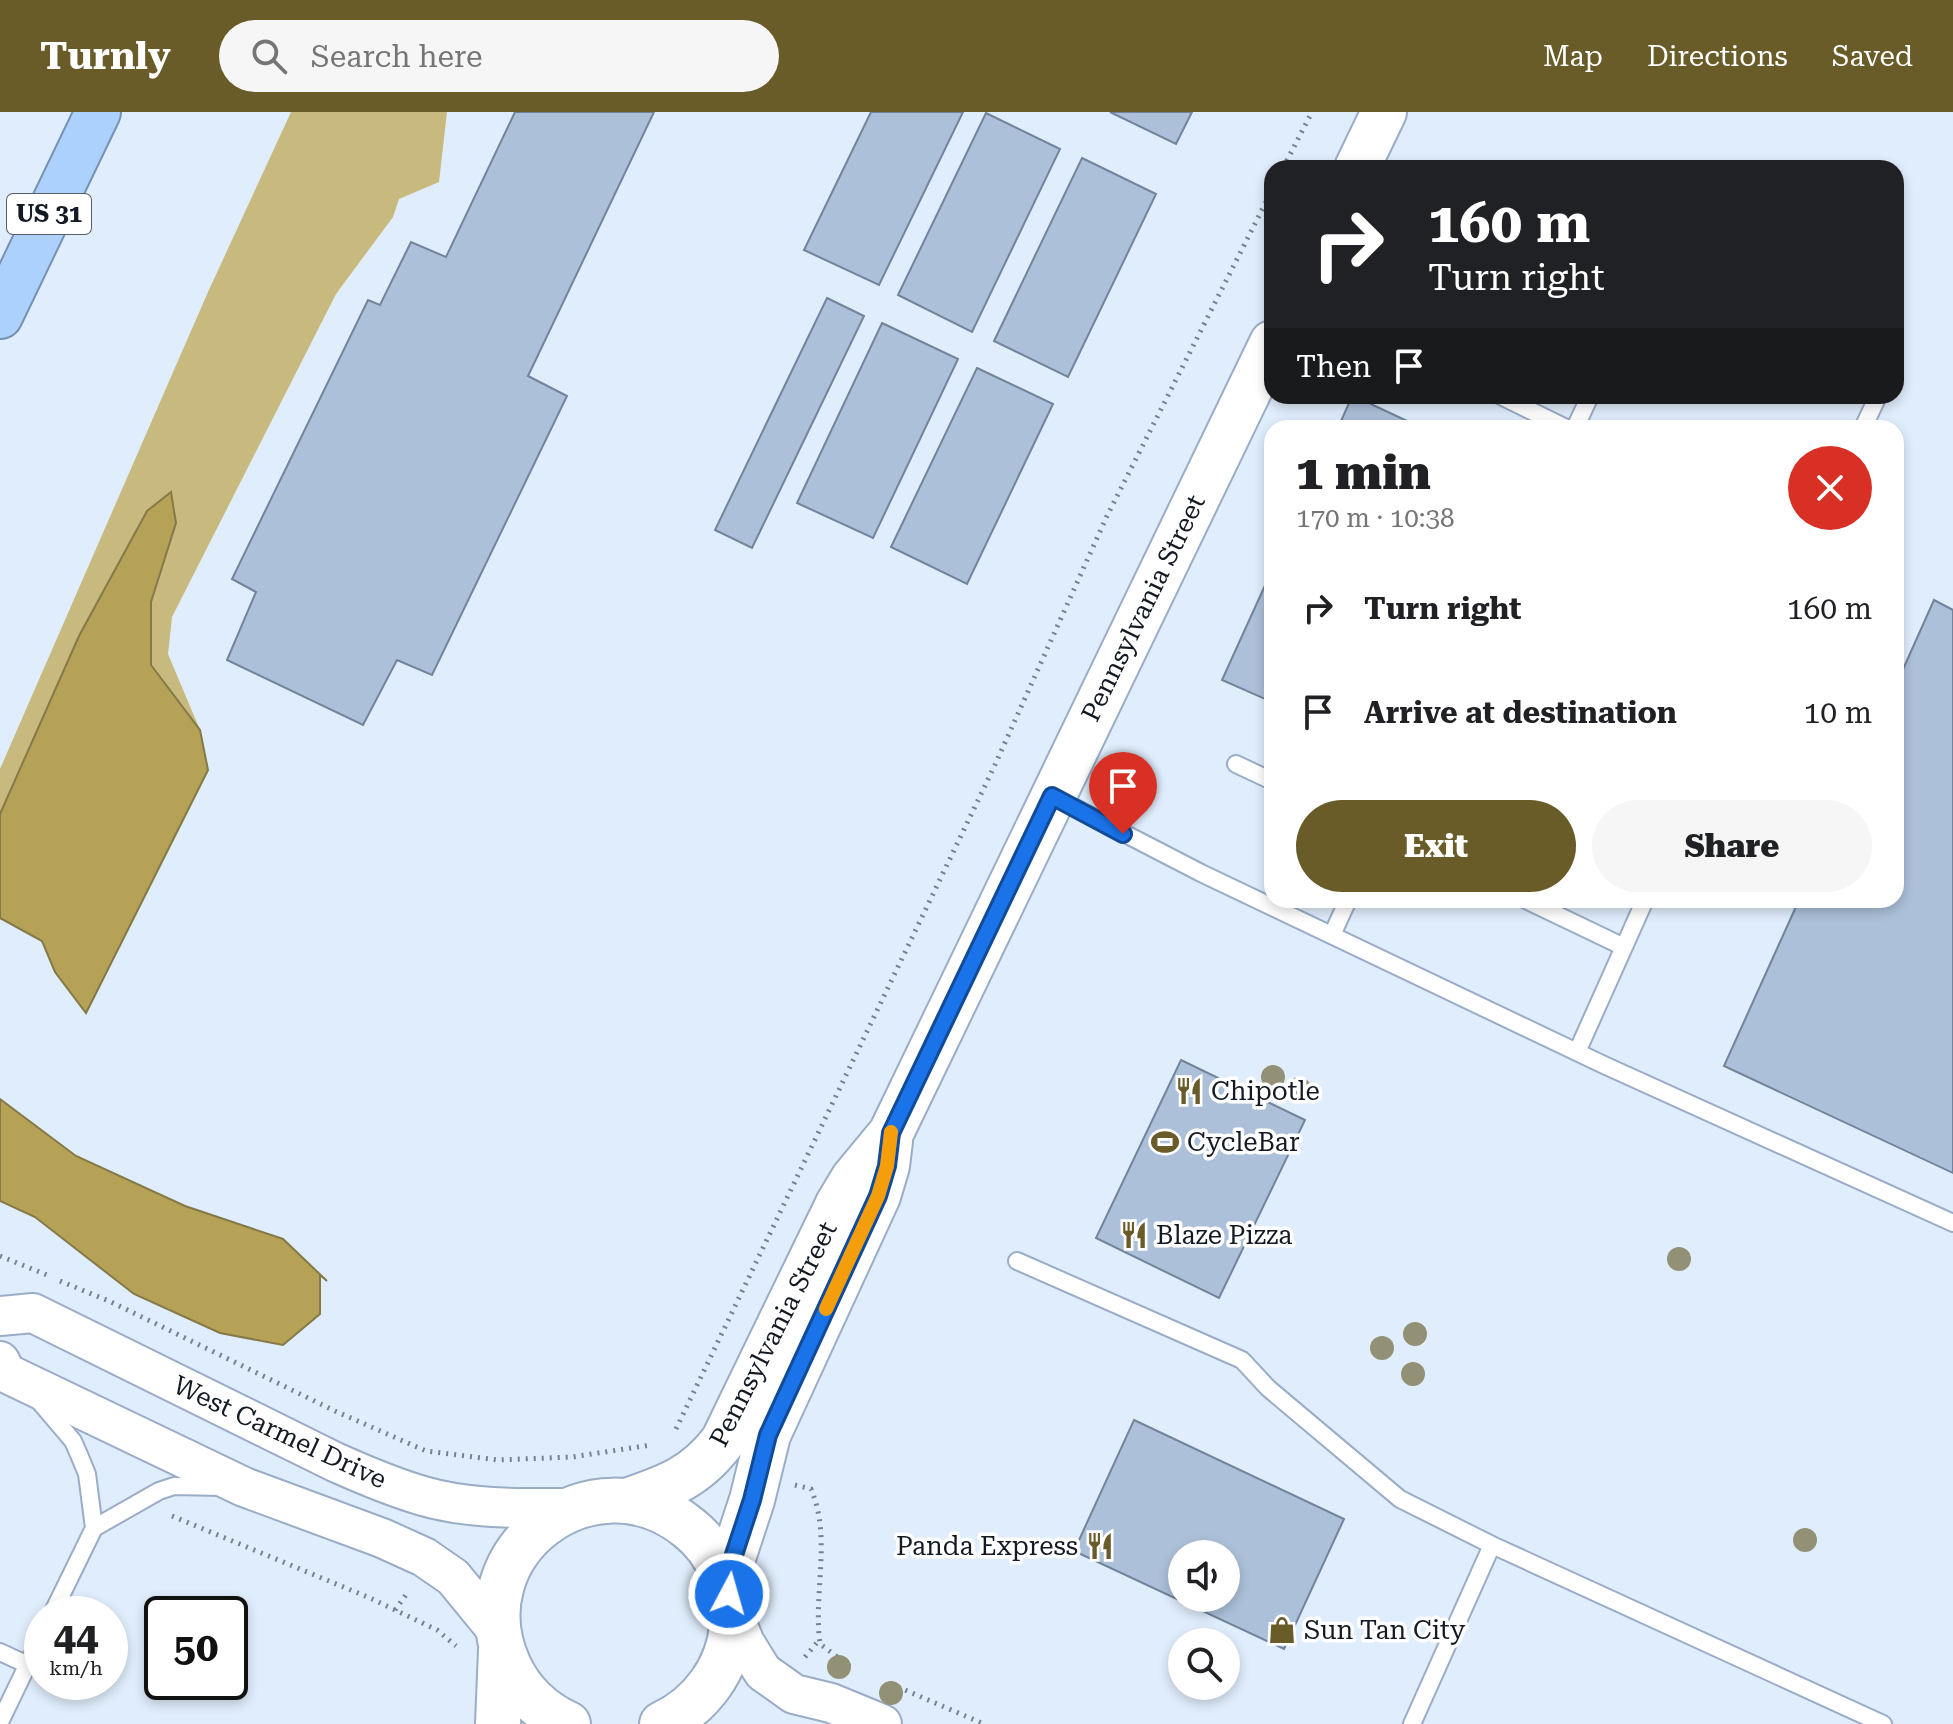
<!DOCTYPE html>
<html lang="en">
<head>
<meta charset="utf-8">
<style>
	body { margin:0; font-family:"Roboto Serif",serif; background:#f6f6f6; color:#202124; height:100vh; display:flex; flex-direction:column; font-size:30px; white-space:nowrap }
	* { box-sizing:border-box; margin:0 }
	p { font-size:26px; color:#757577 }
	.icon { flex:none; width:44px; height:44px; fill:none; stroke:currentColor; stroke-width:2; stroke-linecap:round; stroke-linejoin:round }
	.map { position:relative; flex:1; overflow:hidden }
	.details { position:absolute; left:1264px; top:308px; width:640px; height:488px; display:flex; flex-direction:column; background:#fff; border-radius:24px; box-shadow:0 4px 12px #0003 }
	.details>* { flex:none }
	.hud { position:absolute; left:1264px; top:48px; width:640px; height:244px; border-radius:24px; box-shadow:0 4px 12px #0003; background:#202124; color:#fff; overflow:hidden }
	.controls { position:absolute; left:1168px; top:1428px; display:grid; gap:16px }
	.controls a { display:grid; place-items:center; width:72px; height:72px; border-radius:50%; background:#fff; box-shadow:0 4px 12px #0003; font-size:40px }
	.speed { position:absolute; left:24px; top:1484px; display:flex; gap:16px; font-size:40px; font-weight:700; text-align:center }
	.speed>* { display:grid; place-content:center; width:104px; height:104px; border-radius:50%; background:#fff; box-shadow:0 4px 12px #0003; line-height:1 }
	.speed small { font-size:20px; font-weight:400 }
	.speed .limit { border:4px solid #111; border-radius:12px; background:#fff; color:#111 }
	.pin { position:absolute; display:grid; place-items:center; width:68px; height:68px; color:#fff; margin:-82px -34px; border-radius:50% 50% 50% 0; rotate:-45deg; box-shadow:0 0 8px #0007 }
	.pin .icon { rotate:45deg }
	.me { position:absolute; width:88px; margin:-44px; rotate:6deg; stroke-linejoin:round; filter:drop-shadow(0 0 6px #0008) }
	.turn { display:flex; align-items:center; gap:28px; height:168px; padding:0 32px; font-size:36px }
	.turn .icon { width:104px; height:104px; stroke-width:2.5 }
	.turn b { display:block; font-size:56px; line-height:68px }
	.then { display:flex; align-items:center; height:76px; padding:0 32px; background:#0003; gap:16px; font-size:30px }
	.round { display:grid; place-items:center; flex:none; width:84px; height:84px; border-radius:42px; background:#f6f6f6 }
	.headline { display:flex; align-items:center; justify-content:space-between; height:136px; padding:0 32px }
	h1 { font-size:48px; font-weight:800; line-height:60px }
	.cta { display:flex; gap:16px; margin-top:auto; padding:16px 32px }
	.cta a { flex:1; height:92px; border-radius:48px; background:#695c29; color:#fff; font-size:32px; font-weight:800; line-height:92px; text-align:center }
	.cta a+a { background:#f6f6f6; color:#202124 }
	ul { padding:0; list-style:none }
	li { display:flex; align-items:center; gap:24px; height:104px; padding:0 32px }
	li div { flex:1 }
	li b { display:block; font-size:30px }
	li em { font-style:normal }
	header { display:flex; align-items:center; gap:48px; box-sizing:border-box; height:112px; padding:0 40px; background:#695c29; color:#fff }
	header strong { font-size:38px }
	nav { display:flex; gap:44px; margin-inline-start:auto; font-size:28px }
	.search { width:560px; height:72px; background:#f6f6f6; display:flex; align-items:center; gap:20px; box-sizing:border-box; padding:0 28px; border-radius:44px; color:#757577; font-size:30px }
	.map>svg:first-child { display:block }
</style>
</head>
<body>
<header>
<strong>Turnly</strong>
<div class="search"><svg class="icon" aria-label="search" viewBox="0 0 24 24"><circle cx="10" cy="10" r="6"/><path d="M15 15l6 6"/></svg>Search here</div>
<nav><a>Map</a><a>Directions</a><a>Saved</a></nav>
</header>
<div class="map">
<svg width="1953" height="1612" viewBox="0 0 1953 1612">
	<rect width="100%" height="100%" fill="#e0edfc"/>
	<path fill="#c8b97f" d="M291,0H447L439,70L399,87L393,105L336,182L172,505L168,542L200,618L150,554L151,490L176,411L146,399L79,524L0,702V657L208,180Z"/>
	<path fill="#b5a257" stroke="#847947" stroke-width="2" d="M171,380L176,411L151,490V553L200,618L208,658L86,901L55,860L42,829L0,806V702L79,524L147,399Z
		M0,987L76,1044L185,1094L283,1127L327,1169L320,1163V1202L283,1233L220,1221L134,1182L35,1105L0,1089Z"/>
	<path fill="#acc0d9" stroke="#71849b" stroke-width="2" fill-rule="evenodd" d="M515,0H654L528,264L567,284L432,563L397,548L363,613L227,548L256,480L232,467L368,188L380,193L411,130L446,145Z
		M871,0H963L879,173L804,138Z
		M1110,0H1192L1176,32Z
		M986,1L1060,37L972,220L898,183Z
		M1082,46L1156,82L1068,265L994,229Z
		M827,186L864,204L752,436L715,418Z
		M882,211L958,247L873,426L797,391Z
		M977,256L1053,292L967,472L891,435Z
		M1352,284H1354L1422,316H1338Z
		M1272,458V590L1222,568Z
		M1934,488L1953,498V1061L1724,954L1799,788H1896V573Z
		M1181,948L1305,1008L1219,1186L1096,1126Z
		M1134,1308L1344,1407L1284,1537L1074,1439ZM1182,1442H1226V1486H1182Z"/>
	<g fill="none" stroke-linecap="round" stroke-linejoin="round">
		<g stroke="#9aadc6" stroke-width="20">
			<path id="service" d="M1501,284L1566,316
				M1575,316L1590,284
				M1863,316L1878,284
				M1236,652L1272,669
				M1054,685L1201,761L1604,953L1953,1111
				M1526,788L1624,835
				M1332,823L1348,788
				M1577,940L1645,788
				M1017,1149L1242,1248L1268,1276L1400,1387L1492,1433L1883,1612
				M39,1289L73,1329L80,1345L87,1362L94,1416L52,1502
				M94,1416L159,1379L174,1374L221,1375
				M0,1540L28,1553
				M0,1610L42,1523
				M1412,1612L1492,1433"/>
		</g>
		<g stroke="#9aadc6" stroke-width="42">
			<path id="tertiary" d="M0,1204L33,1201L335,1350C364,1363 392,1375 423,1384C471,1398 522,1396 572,1396
				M0,1249L6,1261L244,1375L382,1426L424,1445L453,1465L499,1521
				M731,1497L745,1531L763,1560L794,1582L831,1591L882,1612"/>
		</g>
		<g stroke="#9aadc6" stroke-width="48">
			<path id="secondary" d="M1357,56L1384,0
				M627,1389C668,1375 696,1365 723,1329L838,1092L853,1067L891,1021L1272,231
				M726,1467L752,1388L768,1323L878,1084L887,1054L890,1029
				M498,1612L501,1538
				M568,1612C542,1600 521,1580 509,1554C457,1440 593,1338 689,1416C718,1439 733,1476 732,1513C729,1556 701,1594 662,1612"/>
		</g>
		<g stroke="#7791b1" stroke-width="48">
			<path id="motorway" d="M0,204L98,0"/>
		</g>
		<path stroke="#78828e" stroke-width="5" stroke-dasharray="2 6" stroke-linecap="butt" d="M1283,56L1312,0
			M0,1144L47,1163
			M60,1169L109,1189L335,1299L426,1339L497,1348L572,1345L651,1333
			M676,1317L994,655L1107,404L1272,78
			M795,1373L811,1377C832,1426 813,1480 820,1532L852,1556
			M172,1404L370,1486L437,1518L456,1534
			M395,1498L408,1480
			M805,1545L819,1528
			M898,1575L984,1612"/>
		<use href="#service" stroke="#fff" stroke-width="16"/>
		<use href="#tertiary" stroke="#fff" stroke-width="38"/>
		<use href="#secondary" stroke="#fff" stroke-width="44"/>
		<use href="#motorway" stroke="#add1fd" stroke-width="44"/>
	</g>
	<g fill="#929176">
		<circle cx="1273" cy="965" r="12"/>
		<circle cx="1299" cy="977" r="12"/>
		<circle cx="1679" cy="1147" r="12"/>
		<circle cx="1415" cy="1222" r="12"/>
		<circle cx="1382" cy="1236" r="12"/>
		<circle cx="1413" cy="1262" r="12"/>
		<circle cx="1805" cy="1428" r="12"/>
		<circle cx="839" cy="1555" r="12"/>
		<circle cx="891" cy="1581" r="12"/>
	</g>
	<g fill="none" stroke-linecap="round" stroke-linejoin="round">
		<g stroke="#114b97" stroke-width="20">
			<path id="route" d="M729,1482L726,1467L752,1388L768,1323L878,1084L887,1054L891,1021L1052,684L1123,722"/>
		</g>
		<use href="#route" stroke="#1a73e8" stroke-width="14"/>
		<path stroke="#f59e0b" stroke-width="14" d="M826,1197L878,1084L887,1054L891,1020"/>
	</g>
	<defs>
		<g id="restaurant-bare" transform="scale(2.16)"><path d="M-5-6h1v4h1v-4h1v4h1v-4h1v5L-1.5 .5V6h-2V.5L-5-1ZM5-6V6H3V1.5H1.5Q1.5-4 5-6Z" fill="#695c29" stroke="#fff" stroke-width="2.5" paint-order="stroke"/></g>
		<g id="stadium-bare" transform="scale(2.16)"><path d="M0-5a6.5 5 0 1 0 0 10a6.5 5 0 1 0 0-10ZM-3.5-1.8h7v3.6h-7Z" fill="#695c29" stroke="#fff" stroke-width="2.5" paint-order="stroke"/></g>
		<g id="shop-bare" transform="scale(2.16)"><path d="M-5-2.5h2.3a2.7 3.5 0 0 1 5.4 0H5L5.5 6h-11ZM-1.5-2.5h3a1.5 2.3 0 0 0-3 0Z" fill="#695c29" stroke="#fff" stroke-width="2.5" paint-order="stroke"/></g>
	</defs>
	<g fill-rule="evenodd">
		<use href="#restaurant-bare" x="1189" y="979"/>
		<use href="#stadium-bare" x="1165" y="1030"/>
		<use href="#restaurant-bare" x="1134" y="1123"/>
		<use href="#restaurant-bare" x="1100" y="1434"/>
		<use href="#shop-bare" x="1282" y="1518"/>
	</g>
	<g text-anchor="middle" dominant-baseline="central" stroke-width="7" stroke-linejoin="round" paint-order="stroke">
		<rect fill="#fff" stroke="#5a5f65" stroke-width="2" x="7" y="82" width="84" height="40" rx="6"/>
		<g font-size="24" font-weight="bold" fill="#131a23">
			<text x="49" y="102">US 31</text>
		</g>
		<g font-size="26" fill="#131a23" stroke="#fff">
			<text transform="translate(1143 496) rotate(-64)">Pennsylvania Street</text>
			<text transform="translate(773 1222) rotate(-63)">Pennsylvania Street</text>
			<text transform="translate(280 1320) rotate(25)">West Carmel Drive</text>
		</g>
		<g font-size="26" fill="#131a23" stroke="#fff" text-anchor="start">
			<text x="1211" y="979">Chipotle</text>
			<text x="1187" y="1030">CycleBar</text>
			<text x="1156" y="1123">Blaze Pizza</text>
			<text x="1078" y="1434" text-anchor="end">Panda Express</text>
			<text x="1304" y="1518">Sun Tan City</text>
		</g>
	</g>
</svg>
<div class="controls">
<a><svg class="icon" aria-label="sound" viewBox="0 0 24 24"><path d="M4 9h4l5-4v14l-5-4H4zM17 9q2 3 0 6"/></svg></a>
<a><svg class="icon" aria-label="search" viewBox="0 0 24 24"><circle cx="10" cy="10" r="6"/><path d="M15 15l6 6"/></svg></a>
</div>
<div class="speed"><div>44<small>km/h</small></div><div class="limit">50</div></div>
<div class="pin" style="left:1123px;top:722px;background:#d93025"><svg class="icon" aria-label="arrive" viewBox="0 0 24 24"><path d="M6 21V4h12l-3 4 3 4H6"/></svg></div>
<svg class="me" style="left:729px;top:1482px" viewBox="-20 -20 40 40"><circle r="17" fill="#1a73e8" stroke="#fff" stroke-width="3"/><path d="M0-11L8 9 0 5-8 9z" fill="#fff"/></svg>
<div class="hud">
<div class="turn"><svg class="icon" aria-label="right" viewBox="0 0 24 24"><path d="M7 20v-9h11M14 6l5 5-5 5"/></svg><div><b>160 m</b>Turn right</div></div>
<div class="then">Then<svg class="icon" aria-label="arrive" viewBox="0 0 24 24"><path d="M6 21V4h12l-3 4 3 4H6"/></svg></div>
</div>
<section class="details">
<div class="headline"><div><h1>1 min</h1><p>170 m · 10:38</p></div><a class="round" style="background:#d93025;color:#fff"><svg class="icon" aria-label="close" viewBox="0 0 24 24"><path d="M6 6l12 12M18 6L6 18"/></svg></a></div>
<ul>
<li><svg class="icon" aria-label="right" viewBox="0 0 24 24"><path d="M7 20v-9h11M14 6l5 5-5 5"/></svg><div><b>Turn right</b></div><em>160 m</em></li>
<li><svg class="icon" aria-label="arrive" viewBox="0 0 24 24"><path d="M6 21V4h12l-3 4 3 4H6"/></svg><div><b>Arrive at destination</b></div><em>10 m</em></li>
</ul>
<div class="cta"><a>Exit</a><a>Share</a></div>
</section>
</div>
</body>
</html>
